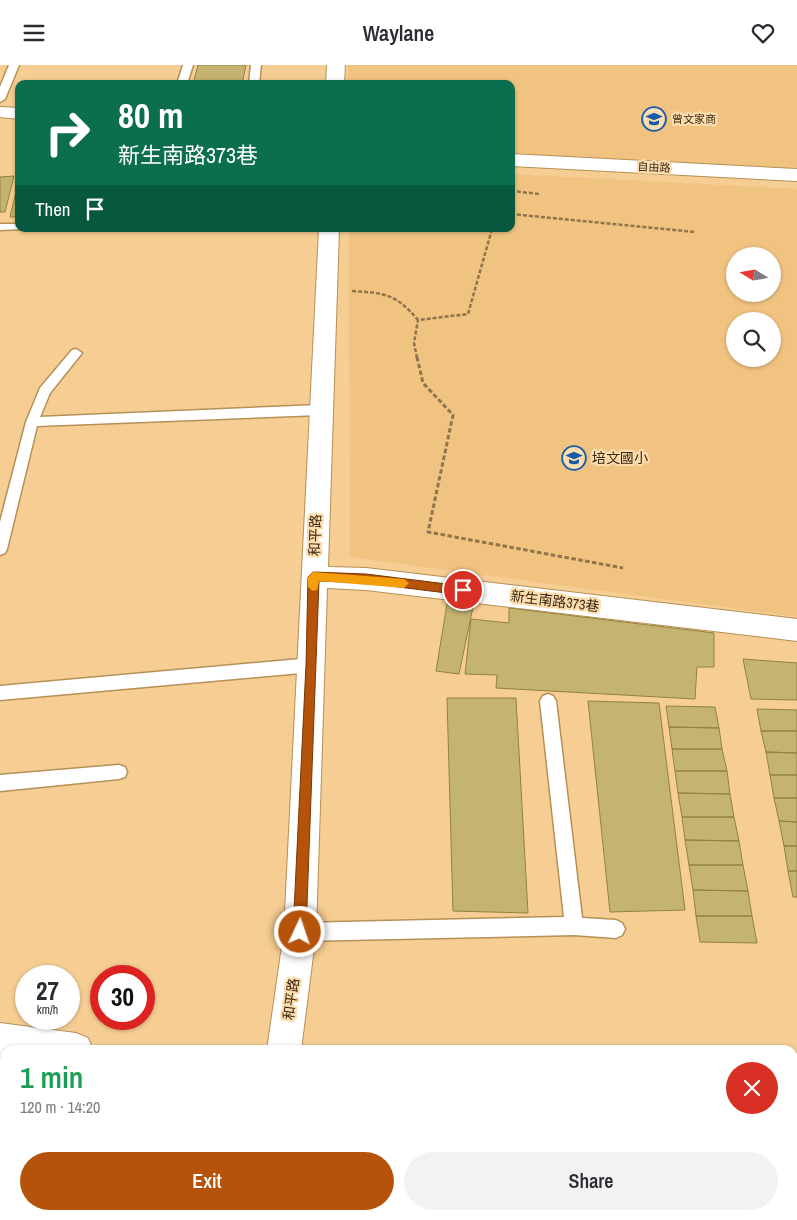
<!DOCTYPE html>
<html lang="en">
<head>
<meta charset="utf-8">
<style>
	body { margin:0; font-family:"Archivo Narrow","Noto Sans TC",sans-serif; background:#f2f2f3; color:#2b2b33; height:100vh; display:flex; flex-direction:column; font-size:19px; white-space:nowrap }
	* { box-sizing:border-box; margin:0 }
	p { font-size:16px; color:#7c7c81 }
	.icon { flex:none; width:28px; height:28px; fill:none; stroke:currentColor; stroke-width:2; stroke-linecap:round; stroke-linejoin:round }
	.map { position:relative; flex:1; overflow:hidden }
	.drawer { position:absolute; left:0px; top:980px; width:798px; height:175px; display:flex; flex-direction:column; background:#fff; border-radius:15px 15px 0 0; box-shadow:0 1px 4px #0004 }
	.drawer>* { flex:none }
	.guide { position:absolute; left:15px; top:15px; width:500px; height:152px; border-radius:10px; box-shadow:0 1px 4px #0004; background:#0b6e4f; color:#fff; overflow:hidden }
	.needle { width:32px; rotate:281deg }
	.controls { position:absolute; left:726px; top:182px; display:grid; gap:10px }
	.controls a { display:grid; place-items:center; width:55px; height:55px; border-radius:50%; background:#fff; box-shadow:0 1px 4px #0004; font-size:25px }
	.speed { position:absolute; left:15px; top:900px; display:flex; gap:10px; font-size:25px; font-weight:700; text-align:center }
	.speed>* { display:grid; place-content:center; width:65px; height:65px; border-radius:50%; background:#fff; box-shadow:0 1px 4px #0004; line-height:1 }
	.speed small { font-size:12px; font-weight:400 }
	.speed .limit { border:8px solid #d22; background:#fff; color:#111 }
	.pin { position:absolute; display:grid; place-items:center; width:42px; height:42px; color:#fff; margin:-21px; border:2px solid #fff; border-radius:50%; box-shadow:0 1px 5px #0007 }
	.me { position:absolute; width:55px; margin:-28px; rotate:3deg; stroke-linejoin:round; filter:drop-shadow(0 0 4px #0008) }
	.turn { display:flex; align-items:center; gap:18px; height:105px; padding:0 20px; font-size:22px }
	.turn .icon { width:65px; height:65px; stroke-width:2.5 }
	.turn b { display:block; font-size:35px; line-height:42px }
	.then { display:flex; align-items:center; height:48px; padding:0 20px; background:#0003; gap:10px; font-size:19px }
	.round { display:grid; place-items:center; flex:none; width:52px; height:52px; border-radius:26px; background:#f2f2f3 }
	.head { display:flex; align-items:center; justify-content:space-between; height:85px; padding:0 20px }
	h1 { font-size:30px; font-weight:600; line-height:38px; color:#1e9e55 }
	.button { display:flex; gap:10px; margin-top:auto; padding:10px 20px }
	.button a { flex:1; height:58px; border-radius:30px; background:#b45309; color:#fff; font-size:20px; font-weight:600; line-height:58px; text-align:center }
	.button a+a { background:#f2f2f3; color:#2b2b33 }
	header { display:flex; justify-content:space-between; align-items:center; height:65px; padding:0 20px; background:#fff; font-size:22px; font-weight:600 }
	.map>svg:first-child { display:block }
</style>
</head>
<body>
<header><svg class="icon" aria-label="menu" viewBox="0 0 24 24"><path d="M4 6h16M4 12h16M4 18h16"/></svg>Waylane<svg class="icon" aria-label="heart" viewBox="0 0 24 24"><path d="M12 20l-8-8c-3-5 5-10 8-4 3-6 11-1 8 4z"/></svg></header>
<div class="map">
<svg width="797" height="1155" viewBox="0 0 797 1155">
	<rect width="100%" height="100%" fill="#f6cd92"/>
	<path fill="#f1c381" fill-rule="evenodd" d="M348,0H797V105L511,89V19H348Z
		M511,109L797,124V552L350,492L349,164H511ZM735,191H772V229H735ZM735,256H772V294H735Z"/>
	<path fill="#c4b371" stroke="#928241" d="M198,0H246L242,19H193Z
		M14,111L5,147H0V112Z
		M19,114V152H10Z
		M448,533L474,537L459,609L436,606Z
		M509,543L714,568V602H697L695,634L496,623L497,610L465,609L471,554L509,558Z
		M743,594L797,598V635L751,634Z
		M447,633H516L528,848L453,846Z
		M588,636L659,638L685,845L610,847Z
		M666,641L715,642L719,663L669,662Z
		M757,644L797,645V666H761Z
		M669,662L719,663L722,684H672Z
		M761,666H797V688L766,687Z
		M672,684H722L727,706H675Z
		M766,687L797,688V710H770Z
		M675,706H727L730,729L678,728Z
		M770,710H797V733H774Z
		M678,728L730,729L734,752H682Z
		M774,733H797V757L779,756Z
		M682,752H734L739,776L685,775Z
		M779,756L797,757V781H784Z
		M685,775L739,776L743,800H689Z
		M784,781H797V806H788Z
		M689,800H743L748,826L693,825Z
		M788,806H797V832H793Z
		M693,825L748,826L752,851H696Z
		M696,851H752L757,878L700,877Z"/>
	<g fill="none" stroke-linecap="round" stroke-linejoin="round">
		<g stroke="#b69057" stroke-width="3">
			<path id="lane" d="M9,0H19L5,34L0,37V22Z
				M183,0H193L187,19H177Z
				M251,0H261L259,19H249Z
				M0,159H19V164H23L0,165Z
				M76,284L82,288L50,328L40,352L320,340L326,345L320,350L37,361L7,484L5,488L0,490V457L26,357L40,323L72,285Z
				M312,593L317,595L320,600L317,605L312,607L0,635V621Z
				M548,629L553,631L556,636L582,853L616,855L622,858L625,864L622,870L616,873L574,870L300,876L294,873L291,867L294,861L300,858L564,852L540,636L543,631Z
				M119,700L125,702L127,707L125,712L119,714L0,726V710Z"/>
		</g>
		<g stroke="#b69057" stroke-width="2">
			<path id="street" d="M327,0H345L344,19H326Z
				M0,42L19,43V54L0,52Z
				M511,89L797,104V116L511,101Z
				M319,164H339L328,502L366,503L797,554V576L366,525L327,523L316,867L301,985H267L284,867Z"/>
		</g>
		<g stroke="#b69057" stroke-width="2">
			<path id="secondary" d="M0,958L76,968L88,973L93,985H5V993L0,992Z
				M0,1026H5V1062H0Z
				M792,1067H797V1103H792Z
				M792,1135H797V1155H750L748,1150H792Z"/>
		</g>
		<path stroke="#8f744c" stroke-width="2.5" stroke-dasharray="4 2" stroke-linecap="butt" d="M511,126L540,129
			M511,149L695,167
			M352,226C385,228 396,229 418,255L468,249L492,164
			M417,293L414,278L418,255"/>
		<path stroke="#8f744c" stroke-width="3" stroke-dasharray="4.5 2.5" stroke-linecap="butt" d="M417,292L423,318L453,350L428,467L623,503"/>
		<use href="#lane" fill="#fff" fill-rule="evenodd"/>
		<use href="#street" fill="#fff" fill-rule="evenodd"/>
		<use href="#secondary" fill="#fff" fill-rule="evenodd"/>
	</g>
	<path fill="#b45309" stroke="#753606" d="M313,507L366,509L463,521L469,525L463,530L366,518L319,516L306,867L304,872L300,874L295,872L293,867L306,600L308,512Z"/>
	<path fill="#f59e0b" d="M313,507L404,514L409,518L404,523L319,516L317,525L313,526L308,522V512Z"/>
	<defs>
		<g id="school-ring" transform="scale(1.25)"><circle r="9.5" fill="#fddcad" stroke="#185bab" stroke-width="1.5"/><path d="M0-5L7-2L0 1L-7-2ZM-4 1L0 2.5L4 1V4Q0 6-4 4Z" fill="#185bab"/></g>
	</defs>
	<g fill-rule="evenodd">
		<use href="#school-ring" x="654" y="54"/>
		<use href="#school-ring" x="574" y="393"/>
	</g>
	<g text-anchor="middle" dominant-baseline="central" stroke-width="4.5" stroke-linejoin="round" paint-order="stroke">
		<g font-size="11" fill="#382810" stroke="#fddcad" text-anchor="start">
			<text x="672" y="54">曾文家商</text>
		</g>
		<g font-size="11" fill="#382810" stroke="#fddcad">
			<text transform="translate(654 102) rotate(3)">自由路</text>
		</g>
		<g font-size="14" fill="#382810" stroke="#fddcad" text-anchor="start">
			<text x="592" y="393">培文國小</text>
		</g>
		<g font-size="14" fill="#382810" stroke="#fddcad">
			<text transform="translate(315 470) rotate(-88)">和平路</text>
			<text transform="translate(555 536) rotate(7)">新生南路373巷</text>
			<text transform="translate(291 934) rotate(-82)">和平路</text>
		</g>
	</g>
</svg>
<div class="controls">
<a><svg class="needle" viewBox="-14 -14 28 28"><path d="M0-13l5 13h-10z" fill="#e53935"/><path d="M0 13l5-13h-10z" fill="#7c7c81"/></svg></a>
<a><svg class="icon" aria-label="search" viewBox="0 0 24 24"><circle cx="10" cy="10" r="6"/><path d="M15 15l6 6"/></svg></a>
</div>
<div class="speed"><div>27<small>km/h</small></div><div class="limit">30</div></div>
<div class="pin" style="left:463px;top:525px;background:#d93025"><svg class="icon" aria-label="arrive" viewBox="0 0 24 24"><path d="M6 21V4h12l-3 4 3 4H6"/></svg></div>
<svg class="me" style="left:300px;top:867px" viewBox="-20 -20 40 40"><circle r="17" fill="#b45309" stroke="#fff" stroke-width="3"/><path d="M0-11L8 9 0 5-8 9z" fill="#fff"/></svg>
<div class="guide">
<div class="turn"><svg class="icon" aria-label="right" viewBox="0 0 24 24"><path d="M7 20v-9h11M14 6l5 5-5 5"/></svg><div><b>80 m</b>新生南路373巷</div></div>
<div class="then">Then<svg class="icon" aria-label="arrive" viewBox="0 0 24 24"><path d="M6 21V4h12l-3 4 3 4H6"/></svg></div>
</div>
<section class="drawer">
<div class="head"><div><h1>1 min</h1><p>120 m · 14:20</p></div><a class="round" style="background:#d93025;color:#fff"><svg class="icon" aria-label="close" viewBox="0 0 24 24"><path d="M6 6l12 12M18 6L6 18"/></svg></a></div>
<div class="button"><a>Exit</a><a>Share</a></div>
</section>
</div>
</body>
</html>
